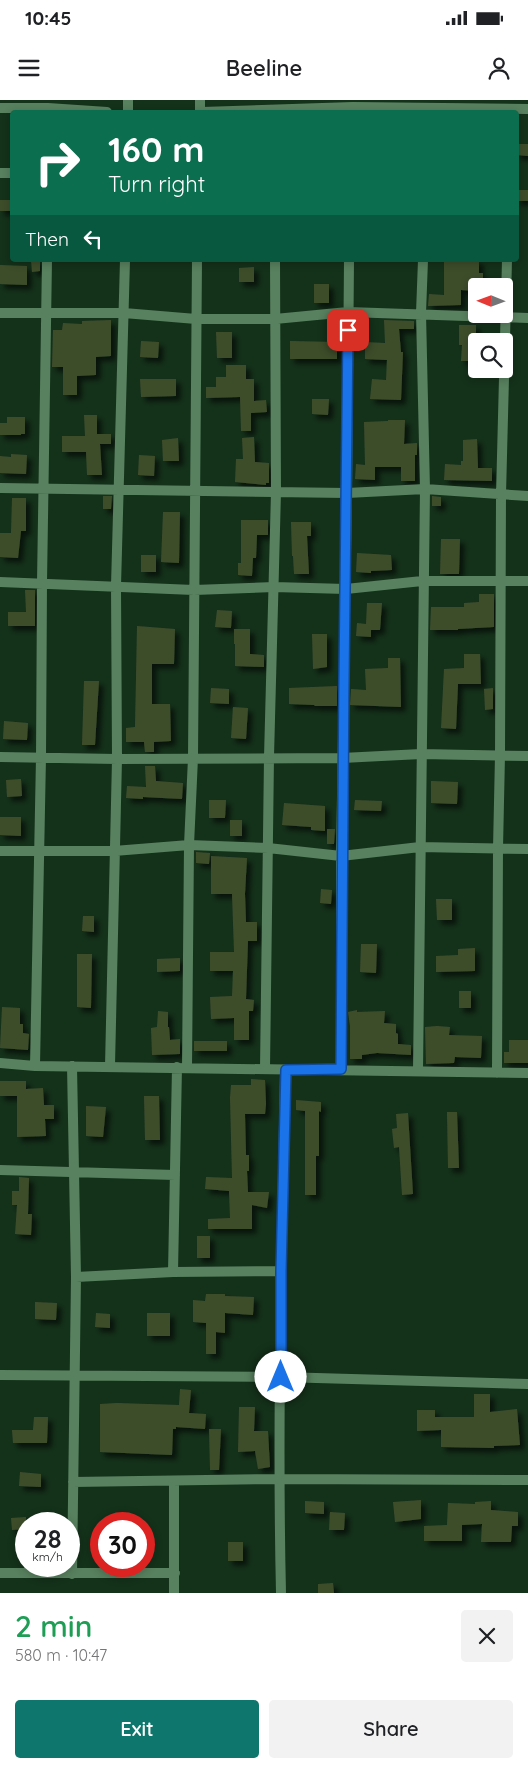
<!DOCTYPE html>
<html lang="en">
<head>
<meta charset="utf-8">
<style>
	body { margin:0; font-family:Quicksand,sans-serif; background:#f2f2f2; color:#202124; height:100vh; display:flex; flex-direction:column; font-size:19px; white-space:nowrap }
	* { box-sizing:border-box; margin:0 }
	p { font-size:16px; color:#757577 }
	.icon { flex:none; width:28px; height:28px; fill:none; stroke:currentColor; stroke-width:2; stroke-linecap:round; stroke-linejoin:round }
	.map { position:relative; height:1493px; overflow:hidden }
	.sheet { display:flex; flex-direction:column; background:#fff; flex:1 }
	.sheet>* { flex:none }
	.guide { position:absolute; left:10px; top:10px; width:509px; height:152px; border-radius:5px; box-shadow:0 2px 8px #0003; background:#0b6e4f; color:#fff; overflow:hidden }
	.needle { width:32px; rotate:271deg }
	.tools { position:absolute; left:468px; top:178px; display:grid; gap:10px }
	.tools a { display:grid; place-items:center; width:45px; height:45px; border-radius:5px; background:#fff; box-shadow:0 2px 8px #0003; font-size:25px }
	.speed { position:absolute; left:15px; top:1412px; display:flex; gap:10px; font-size:25px; font-weight:700; text-align:center }
	.speed>* { display:grid; place-content:center; width:65px; height:65px; border-radius:50%; background:#fff; box-shadow:0 2px 8px #0003; line-height:1 }
	.speed small { font-size:12px; font-weight:400 }
	.speed .limit { border:8px solid #d22; background:#fff; color:#111 }
	.pin { position:absolute; display:grid; place-items:center; width:42px; height:42px; color:#fff; margin:-21px; border-radius:10px; box-shadow:0 2px 8px #0006 }
	.me { position:absolute; width:55px; margin:-28px; rotate:0deg; stroke-linejoin:round; filter:drop-shadow(0 0 4px #0008) }
	.turn { display:flex; align-items:center; gap:18px; height:105px; padding:0 15px; font-size:22px }
	.turn .icon { width:65px; height:65px; stroke-width:2.5 }
	.turn b { display:block; font-size:35px; line-height:42px }
	.then { display:flex; align-items:center; height:48px; padding:0 15px; background:#0003; gap:10px; font-size:19px }
	.round { display:grid; place-items:center; flex:none; width:52px; height:52px; border-radius:5px; background:#f2f2f2 }
	.summary { display:flex; align-items:center; justify-content:space-between; height:85px; padding:0 15px }
	h1 { font-size:30px; font-weight:600; line-height:38px; color:#1e9e55 }
	.button { display:flex; gap:10px; margin-top:auto; padding:10px 15px }
	.button a { flex:1; height:58px; border-radius:5px; background:#0f766e; color:#fff; font-size:20px; font-weight:600; line-height:58px; text-align:center }
	.button a+a { background:#f2f2f2; color:#202124 }
	.status { display:flex; justify-content:space-between; align-items:center; height:35px; padding:0 25px; background:#fff; direction:ltr }
	.status svg { height:14px; fill:currentColor }
	header { display:flex; justify-content:space-between; align-items:center; height:65px; padding:0 15px; background:#fff; font-size:22px; font-weight:600 }
	.map>svg:first-child { display:block }
</style>
</head>
<body>
<div class="status"><b>10:45</b><svg viewBox="0 0 49 12"><path d="M0 12V9h3v3zM5 12V6h3v6zM10 12V3h3v9zM15 12V0h3v12zM26 1h20v11H26zM47 4h2v5h-2z"/></svg></div>
<header><svg class="icon" aria-label="menu" viewBox="0 0 24 24"><path d="M4 6h16M4 12h16M4 18h16"/></svg>Beeline<svg class="icon" aria-label="person" viewBox="0 0 24 24"><circle cx="12" cy="8" r="4"/><path d="M4 21q1-7 8-7t8 7"/></svg></header>
<div class="map">
<svg width="528" height="1493" viewBox="0 0 528 1493">
	<defs>
		<filter id="shadow"><feDropShadow dx="4.5" dy="4.5" stdDeviation="2.5" flood-color="#0009"/></filter>
	</defs>
	<rect width="100%" height="100%" fill="#14311a"/>
	<path fill="#3e4d2c" filter="url(#shadow)" d="M516,44H528V56L516,55Z
		M516,90H528V101H516Z
		M0,100H12V111H0Z
		M31,160H40V171L32,172Z
		M444,160H479V173H483V186H476V191L461,190V205L428,206L429,194L444,195Z
		M0,165L27,166V185L0,184Z
		M254,167V182H239V168Z
		M314,184H329V203H314Z
		M111,220V256L96,257V275L77,276V295H63V267H52L53,230H62L63,223L82,224V221Z
		M384,220L414,221V229H399L401,252H403L401,300L370,299L372,279L386,280L387,260L365,259V242L385,243Z
		M459,225H476V261H461L462,245H459Z
		M216,232H232V258H217Z
		M141,241L159,242L158,258L140,257Z
		M290,241L337,242V259H290Z
		M226,265H246V279H254V301L266,300L267,312L251,313V331H241L240,297L206,298V287H216V277H226Z
		M140,279H176V296L141,297Z
		M312,299H329L328,315L312,314Z
		M84,315H97V334H111V344H100L102,375H87L86,352H62V336H85Z
		M7,317H25V334H21V335H0V323H7Z
		M388,320H405L404,344L417,343V355H415V381H401V367H375V380L355,379L356,364L365,365L364,322L388,321Z
		M254,337L255,362L269,363V383H266V385L235,382L236,359H243L242,338Z
		M178,338L179,361H163L162,340Z
		M477,339L478,368H492V381L444,380L445,364L461,365V361H463V340Z
		M11,354L27,355L26,374L0,373V356L11,357Z
		M139,355L155,356L154,376L138,375Z
		M103,396H112L111,409H103Z
		M432,396L441,397V406H432Z
		M12,398H26V431H21L18,458L0,457V433H11Z
		M163,412H180L179,463L161,462Z
		M241,420H268V435H257L256,458H253L252,476L238,475V463H241Z
		M291,422H311V436H307L309,474H294L293,456H292Z
		M441,439H460L459,474H440Z
		M357,453L391,455L392,470L371,471V473L356,472Z
		M141,455H156V472H141Z
		M25,490H35V526H8V512H26Z
		M479,494H494V527L458,529V530H430L431,507H464V503L479,502Z
		M367,503H382L380,530H371V537L356,536L357,523L366,524Z
		M217,510L232,511L231,528L215,527Z
		M137,526L175,529L174,564H152V604H170L171,641L154,642V652H145L144,642H126V628L135,627Z
		M234,529H250V554L264,555V567L235,566V544H234Z
		M312,534H327V567L313,569Z
		M464,554H480L481,584H458L456,629L441,628L444,569L464,568Z
		M388,558H400L401,607L350,605L351,589L366,590L365,569L388,568Z
		M84,581H99L95,645H82Z
		M337,586V606H315L314,605L289,604V588Z
		M211,588L229,589V604L210,603Z
		M493,588V609L485,610L484,589Z
		M233,607L248,608L246,639L231,638Z
		M4,621L28,623L27,640L3,639Z
		M145,666H155L156,681L183,683L182,699L143,697V699L126,698L127,686L146,687Z
		M21,679L22,696L7,697L6,680Z
		M431,681L458,682L457,704L431,703Z
		M209,700H226L225,718H209Z
		M355,700L382,701L381,711L354,710Z
		M284,703L325,706V731L311,730V727L282,725Z
		M0,717H21V736L0,735Z
		M230,720H242V736H230Z
		M327,729H335L334,744H327Z
		M196,752L210,753L209,764L196,763Z
		M211,756L247,758L245,794L246,822H257V841H248L246,899L254,900L253,911H249V940H234V918L211,919L210,897L232,896L233,871H210V852H234L232,794H211Z
		M321,789L332,790L331,804L320,803Z
		M436,799H452V820H437Z
		M83,816H94V832L82,831Z
		M361,844H377L376,873L360,872Z
		M475,848V871L436,872V856L458,855V849Z
		M77,854H92L91,908L77,907Z
		M180,858V871L157,872V859Z
		M459,891H471V908H459Z
		M2,907L20,908V924H23V933L29,934L28,950L0,948Z
		M357,910V912L385,911L384,923L396,924V933L398,934V944L411,945V955L377,953L362,955V959H350V926L348,912Z
		M158,911L168,912V927H169L170,940L180,939V954L152,955L151,928L157,927Z
		M437,926L450,927L449,935L482,936L481,958L455,957L454,963L426,964L425,927Z
		M509,940H528V963H504V952H509Z
		M194,941H227V951H194Z
		M251,979L265,980L266,1004L265,1014H245L246,1055H249V1071H247L248,1092H269L267,1108L252,1105V1129H208V1119L230,1118L229,1091L205,1089L206,1077L232,1078L230,998L231,985H251Z
		M0,981H26V989L43,988L44,1005H54V1019H45L46,1036L17,1037V996H0Z
		M144,996H159L160,1040H145Z
		M296,1000L321,1002V1012L319,1011V1056H316V1095H305V1011L296,1010Z
		M86,1006L106,1007L103,1037L86,1036Z
		M447,1012H457L459,1068H448Z
		M408,1013L413,1094L402,1095L399,1047L394,1048L392,1029L397,1028L396,1014Z
		M19,1077L29,1078L28,1114H32L31,1135L15,1134L17,1105H12V1091H19Z
		M197,1136H210V1158H197Z
		M206,1194H225V1196L254,1197L253,1215L225,1213V1233L216,1232V1254H206V1223L193,1222V1200L205,1201Z
		M35,1202L57,1203L56,1220L35,1219Z
		M96,1213L110,1214V1228L95,1227Z
		M147,1213H170V1236H147Z
		M180,1289L191,1290L189,1313L206,1314L205,1329L176,1327V1329H173L172,1355L100,1352V1304L117,1303L179,1305Z
		M474,1294H490V1312L517,1309L520,1345L494,1346V1348L441,1347V1330L417,1331V1310H435V1317H474Z
		M239,1307H255L254,1331H268L270,1367L258,1369L255,1351L238,1352Z
		M34,1317H48L47,1343H13L12,1330H33Z
		M209,1329H221L219,1370H210Z
		M20,1372L41,1374V1387L19,1386Z
		M421,1400V1419L395,1422L393,1402Z
		M305,1401L324,1402V1414L305,1413Z
		M491,1401V1410L518,1412V1426H512L511,1442H481L482,1424L462,1425V1441H424V1426L447,1425L448,1403L475,1404V1402Z
		M330,1412L345,1413L344,1430H329Z
		M26,1417V1429L12,1430L11,1418Z
		M228,1442H243V1461H228Z
		M333,1483L334,1493H318V1484Z"/>
	<g fill="none" stroke-linecap="round" stroke-linejoin="round">
		<path stroke="#58815f" stroke-width="10" d="M128,0V12
			M0,8H48L107,12
			M200,12V0
			M202,12L353,7L528,9
			M0,73H12
			M0,213H124L196,219H275L348,212L528,218
			M0,388L347,393L425,389L528,396
			M0,482L194,490L274,487L346,489L422,481H528
			M0,657L117,659L342,658L421,654L528,656
			M0,751H114L189,745L268,748L341,756L420,747L528,749
			M0,963L35,966L528,973
			M35,966L41,657L42,483L47,160
			M110,966L117,659L116,486L125,160
			M187,968L189,745L193,658L197,160
			M265,969L269,657L276,392L275,160
			M341,969V756L347,393L349,160
			M418,971L425,389L421,213L423,160
			M497,973L498,749L500,655L501,395L507,160
			M0,1070L175,1075
			M173,1172L177,967
			M76,1177L173,1172L281,1171
			M0,1275L281,1277L528,1284
			M73,1382L279,1379L528,1380
			M0,1473H175
			M72,1474L76,1177L72,966
			M174,1493V1381
			M281,1493C277,1319 282,1144 285,970"/>
	</g>
	<g fill="none" stroke-linecap="round" stroke-linejoin="round">
		<g stroke="#114b97" stroke-width="12">
			<path id="route" d="M281,1277V1171L286,970L341,969C341,723 346,476 348,230"/>
		</g>
		<use href="#route" stroke="#1a73e8" stroke-width="9"/>
	</g>
</svg>
<div class="tools">
<a><svg class="needle" viewBox="-14 -14 28 28"><path d="M0-13l5 13h-10z" fill="#e53935"/><path d="M0 13l5-13h-10z" fill="#757577"/></svg></a>
<a><svg class="icon" aria-label="search" viewBox="0 0 24 24"><circle cx="10" cy="10" r="6"/><path d="M15 15l6 6"/></svg></a>
</div>
<div class="speed"><div>28<small>km/h</small></div><div class="limit">30</div></div>
<div class="pin" style="left:348px;top:230px;background:#d93025"><svg class="icon" aria-label="arrive" viewBox="0 0 24 24"><path d="M6 21V4h12l-3 4 3 4H6"/></svg></div>
<svg class="me" style="left:281px;top:1277px" viewBox="-20 -20 40 40"><circle r="19" fill="#fff"/><path d="M0-13L10 11 0 6-10 11z" fill="#1a73e8"/></svg>
<div class="guide">
<div class="turn"><svg class="icon" aria-label="right" viewBox="0 0 24 24"><path d="M7 20v-9h11M14 6l5 5-5 5"/></svg><div><b>160 m</b>Turn right</div></div>
<div class="then">Then<svg class="icon" aria-label="left" viewBox="0 0 24 24"><path d="M17 20v-9H6M10 6l-5 5 5 5"/></svg></div>
</div>
</div>
<section class="sheet">
<div class="summary"><div><h1>2 min</h1><p>580 m · 10:47</p></div><a class="round"><svg class="icon" aria-label="close" viewBox="0 0 24 24"><path d="M6 6l12 12M18 6L6 18"/></svg></a></div>
<div class="button"><a>Exit</a><a>Share</a></div>
</section>
</body>
</html>
